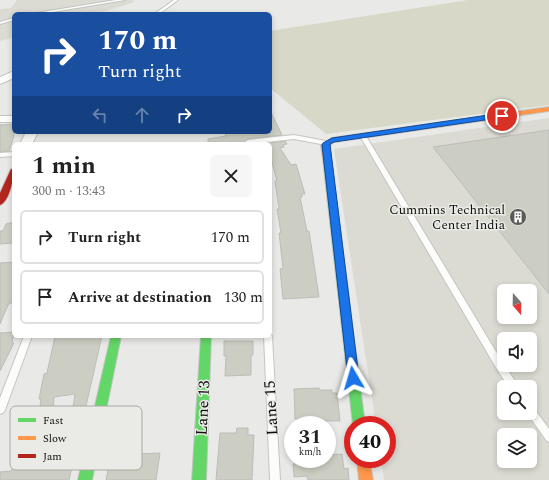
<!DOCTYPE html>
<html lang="en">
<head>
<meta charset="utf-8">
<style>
	body { margin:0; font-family:Spectral,serif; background:#f6f6f6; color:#222; height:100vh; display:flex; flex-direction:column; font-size:15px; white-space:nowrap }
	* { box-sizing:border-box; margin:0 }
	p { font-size:13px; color:#767676 }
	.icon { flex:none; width:22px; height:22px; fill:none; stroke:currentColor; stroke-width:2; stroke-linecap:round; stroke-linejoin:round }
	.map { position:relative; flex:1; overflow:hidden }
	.drawer { position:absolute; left:12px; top:142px; width:260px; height:196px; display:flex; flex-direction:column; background:#fff; border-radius:6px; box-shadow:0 2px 6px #0003 }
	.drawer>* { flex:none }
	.top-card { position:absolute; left:12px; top:12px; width:260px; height:122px; border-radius:6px; box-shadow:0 2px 6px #0003; background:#1a4fa0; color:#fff; overflow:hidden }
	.needle { width:26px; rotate:160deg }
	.buttons { position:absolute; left:497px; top:284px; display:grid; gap:8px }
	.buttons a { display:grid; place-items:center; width:40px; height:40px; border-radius:6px; background:#fff; box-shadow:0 2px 6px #0003; font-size:20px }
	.speed { position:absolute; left:284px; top:416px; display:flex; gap:8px; font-size:20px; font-weight:700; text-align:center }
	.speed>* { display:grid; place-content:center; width:52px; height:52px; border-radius:50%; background:#fff; box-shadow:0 2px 6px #0003; line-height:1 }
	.speed small { font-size:10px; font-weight:400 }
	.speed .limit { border:6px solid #d22; background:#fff; color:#111 }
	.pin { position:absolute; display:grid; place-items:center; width:34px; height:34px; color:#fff; margin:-17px; border:2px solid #fff; border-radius:50%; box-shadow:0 1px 4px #0007 }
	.me { position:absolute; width:44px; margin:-22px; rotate:353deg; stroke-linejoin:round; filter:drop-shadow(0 0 3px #0008) }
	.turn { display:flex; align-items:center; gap:14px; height:84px; padding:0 20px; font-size:18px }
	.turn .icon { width:52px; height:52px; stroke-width:2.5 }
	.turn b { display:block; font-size:28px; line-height:34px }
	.lanes { display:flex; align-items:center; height:38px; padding:0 20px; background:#0003; justify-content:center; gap:20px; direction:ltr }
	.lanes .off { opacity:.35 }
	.round { display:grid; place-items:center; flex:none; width:42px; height:42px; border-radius:6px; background:#f6f6f6 }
	.summary { display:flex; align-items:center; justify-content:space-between; height:68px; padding:0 20px }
	h1 { font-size:24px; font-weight:700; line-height:30px }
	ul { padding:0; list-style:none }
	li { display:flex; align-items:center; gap:12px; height:54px; margin:0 8px 6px; padding:0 12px; border:2px solid #e0e0e0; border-radius:6px }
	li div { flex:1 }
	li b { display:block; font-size:15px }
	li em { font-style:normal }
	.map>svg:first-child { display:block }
</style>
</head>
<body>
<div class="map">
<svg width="549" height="480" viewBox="0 0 549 480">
	<rect width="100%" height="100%" fill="#e9eae7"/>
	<path fill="#dbdbd3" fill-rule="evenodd" d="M17,0H132L135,2L95,14H14V37L0,41V9L11,8Z
		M549,118V480H384L381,459H387V425H376L334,149ZM504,291H530V317H504ZM504,339H530V365H504ZM504,387H530V413H504ZM504,435H530V461H504Z"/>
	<path fill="#d7d8c7" d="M468,0H549V105L326,134L270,88V31Z"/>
	<path fill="#cdcec3" stroke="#bcbcba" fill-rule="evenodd" d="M270,110L282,135L248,139L244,142L245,144H208V139L226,136L224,132H270Z
		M14,124V136L9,151L0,152V125Z
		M549,130V294L433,147Z
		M285,141L287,144L283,145L284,147L280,148L291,165L296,164L305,194H302V197H300L307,231H309L319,297L283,299L280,269L283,268L279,233H281L277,209H279L275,181H277L270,154V144H262Z
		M14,222V243L0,244V231H3L6,224Z
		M14,262V303H9L0,324V263Z
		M14,332L12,343H14L0,371V333Z
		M55,336H102L69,480H0V472L11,471L15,463L24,462L34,419H38L41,399H39L44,374L47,373ZM75,394L72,415L53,418L54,397ZM64,443L61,462L41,465L45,446Z
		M224,341H253V355H251V375L225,376L226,356H224Z
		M319,388L320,390H332V393H337L340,421H301L300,419H295L294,389Z
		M237,428H248V435H254L252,480H216L220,433H236Z
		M160,453L156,480H106L111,455Z
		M342,454L344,469L348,468L349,480H308L307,476L294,477L293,464L307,463L306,459H327V455Z"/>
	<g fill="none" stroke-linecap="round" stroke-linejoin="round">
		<g stroke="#c4c4c2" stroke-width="2">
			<path id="lane" d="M116,0H125L40,14H30Z
				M174,0H178L159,14H157V12Z
				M14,18V20L0,24V22Z
				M363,134L366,136L504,365L519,387H509L498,371L360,136Z
				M294,135L326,141L329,143L326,145L294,139L248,144L245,142L248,140Z
				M14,152V156L0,157V153Z
				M270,333L272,336L280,480H270L264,336H270Z
				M24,336H32L5,410L3,413L0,414V398Z
				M530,406L533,407L549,429V442L546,440L527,413H530Z"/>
		</g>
		<g stroke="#c4c4c2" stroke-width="2">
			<path id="street" d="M14,71V78L0,84V77Z
				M0,116H14V122H0Z
				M26,132H38L32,144H20Z"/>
		</g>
		<g stroke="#c4c4c2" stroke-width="2">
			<path id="fast" d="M324,157H330L331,159L365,425H353L323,159Z
				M111,336H121L92,480H78Z
				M201,336H211L206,480H192Z"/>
		</g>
		<g stroke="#c4c4c2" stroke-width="2">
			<path id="slow" d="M549,107V111L334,142L329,146L331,159L327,161L323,159L321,145L332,138Z
				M357,459H369L373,480H359Z"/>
		</g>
		<g stroke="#c4c4c2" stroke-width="2">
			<path id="jam" d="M11,169H14C14,178 9,202 0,205V193Z"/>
		</g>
		<use href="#lane" fill="#fcfcfb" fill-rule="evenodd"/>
		<use href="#street" fill="#fcfcfb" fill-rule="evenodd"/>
		<use href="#fast" fill="#63d668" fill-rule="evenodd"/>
		<use href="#slow" fill="#ff974d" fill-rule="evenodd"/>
		<use href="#jam" fill="#b3261e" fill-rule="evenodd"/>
	</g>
	<path fill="#1a73e8" stroke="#114b97" d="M502,113L506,116L505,117L334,142L330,144L359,378L357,382L353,384L349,382L348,378L322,145L323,143L332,138Z"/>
	<defs>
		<g id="building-disc" transform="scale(0.9)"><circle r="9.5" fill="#5a5a58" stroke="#eaebe6"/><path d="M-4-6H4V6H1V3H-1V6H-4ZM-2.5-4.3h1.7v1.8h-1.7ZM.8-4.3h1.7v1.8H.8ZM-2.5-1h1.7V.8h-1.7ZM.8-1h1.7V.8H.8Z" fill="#fff"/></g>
	</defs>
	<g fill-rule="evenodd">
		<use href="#building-disc" x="518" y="217"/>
	</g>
	<g text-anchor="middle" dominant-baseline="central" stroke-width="3" stroke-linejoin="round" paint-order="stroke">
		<g font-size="13" fill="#0d0d0b" stroke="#eaebe6" text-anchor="end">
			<text x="505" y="210">Cummins Technical<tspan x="505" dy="15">Center India</tspan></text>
		</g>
		<g font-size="16" fill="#0d0d0b" stroke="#eaebe6">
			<text transform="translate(203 408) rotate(-87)">Lane 13</text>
			<text transform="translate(271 408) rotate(-93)">Lane 15</text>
		</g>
	</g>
	<rect x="10" y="406" width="132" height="64" rx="6" fill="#eaebe6" stroke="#a8a8a4" stroke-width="1"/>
	<rect x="18" y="418" width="18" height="4" fill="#63d668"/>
	<rect x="18" y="436" width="18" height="4" fill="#ff974d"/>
	<rect x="18" y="454" width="18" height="4" fill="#b3261e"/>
	<g font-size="11" fill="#0d0d0b">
		<text x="43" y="424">Fast</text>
		<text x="43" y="442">Slow</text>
		<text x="43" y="460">Jam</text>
	</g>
</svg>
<div class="buttons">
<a><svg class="needle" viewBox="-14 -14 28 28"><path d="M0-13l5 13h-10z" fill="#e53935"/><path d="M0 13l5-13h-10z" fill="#767676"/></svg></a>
<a><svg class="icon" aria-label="sound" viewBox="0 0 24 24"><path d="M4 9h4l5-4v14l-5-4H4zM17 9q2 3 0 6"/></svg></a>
<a><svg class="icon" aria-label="search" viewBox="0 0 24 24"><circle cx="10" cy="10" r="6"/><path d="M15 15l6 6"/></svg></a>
<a><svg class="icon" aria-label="layers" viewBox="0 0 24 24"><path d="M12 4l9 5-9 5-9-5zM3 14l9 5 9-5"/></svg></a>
</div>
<div class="speed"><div>31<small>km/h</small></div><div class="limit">40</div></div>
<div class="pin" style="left:502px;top:116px;background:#d93025"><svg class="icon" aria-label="arrive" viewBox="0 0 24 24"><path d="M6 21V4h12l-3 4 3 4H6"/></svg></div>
<svg class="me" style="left:353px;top:378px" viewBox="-20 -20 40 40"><path d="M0-17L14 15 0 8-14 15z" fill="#1a73e8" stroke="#fff" stroke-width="4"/></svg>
<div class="top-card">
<div class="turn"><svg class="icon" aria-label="right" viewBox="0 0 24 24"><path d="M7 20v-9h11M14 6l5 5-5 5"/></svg><div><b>170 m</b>Turn right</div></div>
<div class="lanes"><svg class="icon off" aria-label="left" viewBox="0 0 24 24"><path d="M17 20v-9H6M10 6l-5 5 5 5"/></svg><svg class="icon off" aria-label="ahead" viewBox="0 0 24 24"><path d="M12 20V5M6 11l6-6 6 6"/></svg><svg class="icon" aria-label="right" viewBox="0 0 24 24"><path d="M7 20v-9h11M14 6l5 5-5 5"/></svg></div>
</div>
<section class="drawer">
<div class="summary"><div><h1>1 min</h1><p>300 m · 13:43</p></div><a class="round"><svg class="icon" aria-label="close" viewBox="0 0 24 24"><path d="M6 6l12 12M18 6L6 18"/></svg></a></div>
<ul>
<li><svg class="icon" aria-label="right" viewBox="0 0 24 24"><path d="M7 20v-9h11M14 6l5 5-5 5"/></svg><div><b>Turn right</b></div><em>170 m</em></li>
<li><svg class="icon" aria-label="arrive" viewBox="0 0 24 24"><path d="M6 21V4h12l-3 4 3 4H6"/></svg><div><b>Arrive at destination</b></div><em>130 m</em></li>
</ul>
</section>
</div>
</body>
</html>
